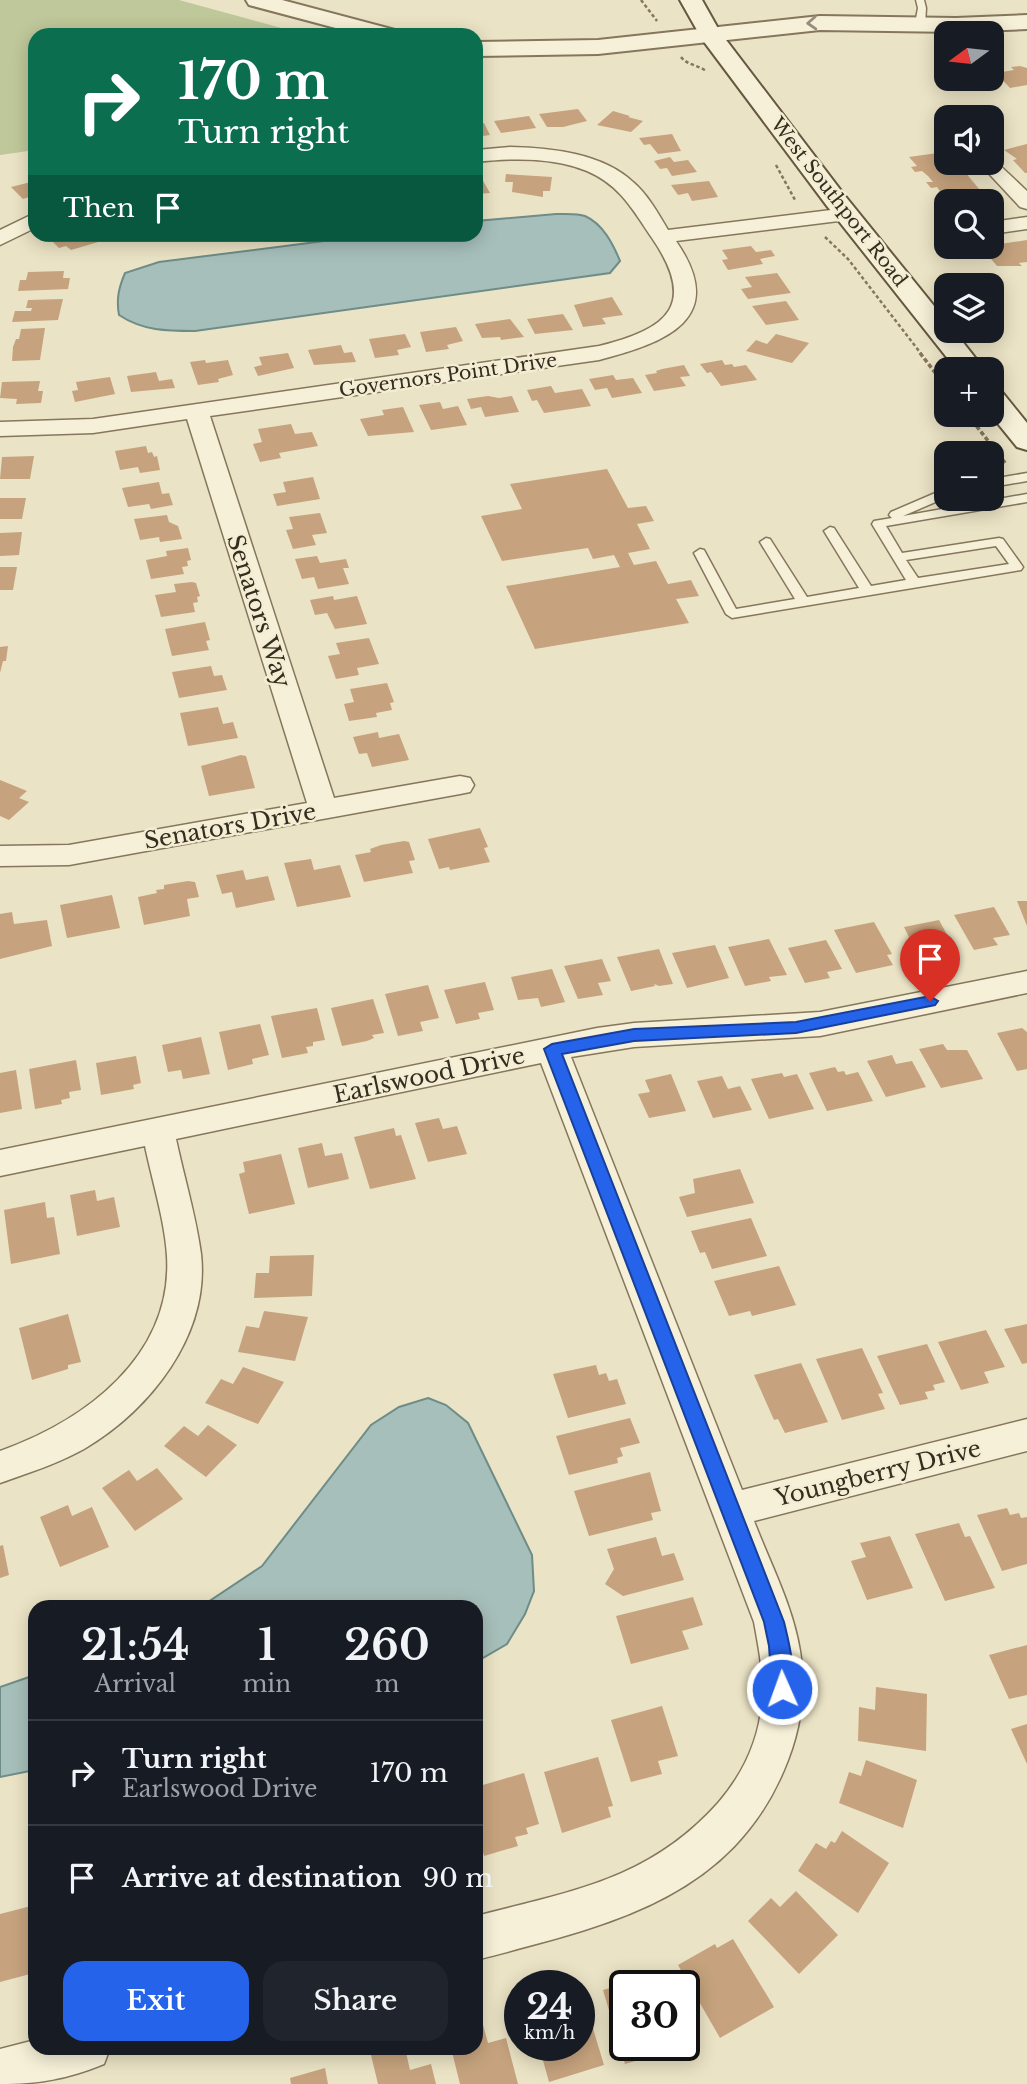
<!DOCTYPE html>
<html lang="en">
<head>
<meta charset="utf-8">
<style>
	body { margin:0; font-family:"Libre Baskerville",serif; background:#20242c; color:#f1f3f6; height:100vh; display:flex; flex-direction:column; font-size:26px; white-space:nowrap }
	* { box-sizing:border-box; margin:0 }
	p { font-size:23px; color:#9ea1a6 }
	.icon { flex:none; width:38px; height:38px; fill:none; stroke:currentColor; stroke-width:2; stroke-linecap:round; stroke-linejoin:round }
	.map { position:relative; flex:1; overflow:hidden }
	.side { position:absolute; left:28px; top:1600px; width:455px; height:455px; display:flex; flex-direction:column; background:#171b24; border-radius:21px; box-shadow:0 4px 18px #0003 }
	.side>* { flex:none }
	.top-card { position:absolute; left:28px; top:28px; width:455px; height:214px; border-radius:21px; box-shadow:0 4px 18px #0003; background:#0b6e4f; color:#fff; overflow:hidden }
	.needle { width:46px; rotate:255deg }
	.fabs { position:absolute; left:934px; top:21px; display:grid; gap:14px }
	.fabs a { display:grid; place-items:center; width:70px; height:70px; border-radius:14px; background:#171b24; box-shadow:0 4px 18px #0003; font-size:35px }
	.speed { position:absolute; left:504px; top:1970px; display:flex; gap:14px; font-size:35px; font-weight:700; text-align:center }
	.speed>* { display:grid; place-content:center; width:91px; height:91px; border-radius:50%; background:#171b24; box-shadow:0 4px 18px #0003; line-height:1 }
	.speed small { font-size:18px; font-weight:400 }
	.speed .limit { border:4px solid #111; border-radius:10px; background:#fff; color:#111 }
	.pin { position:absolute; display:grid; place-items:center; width:60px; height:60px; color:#fff; margin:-72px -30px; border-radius:50% 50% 50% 0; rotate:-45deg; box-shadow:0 0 7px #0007 }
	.pin .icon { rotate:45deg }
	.me { position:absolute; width:77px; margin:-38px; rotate:358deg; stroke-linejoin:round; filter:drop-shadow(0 0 5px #0008) }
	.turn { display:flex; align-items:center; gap:24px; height:147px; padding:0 35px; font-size:32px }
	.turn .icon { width:91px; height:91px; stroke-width:2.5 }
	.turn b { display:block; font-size:49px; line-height:60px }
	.then { display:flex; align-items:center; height:66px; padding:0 35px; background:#0003; gap:14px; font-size:26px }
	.eta { display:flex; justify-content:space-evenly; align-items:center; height:119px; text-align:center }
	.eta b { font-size:42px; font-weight:600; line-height:49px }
	.primary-button { display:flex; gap:14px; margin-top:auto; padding:14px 35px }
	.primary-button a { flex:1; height:80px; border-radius:21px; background:#2563eb; color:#fff; font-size:28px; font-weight:600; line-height:80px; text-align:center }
	.primary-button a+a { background:#20242c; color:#f1f3f6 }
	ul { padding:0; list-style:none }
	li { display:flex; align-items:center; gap:21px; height:105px; padding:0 35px; border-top:2px solid #363941 }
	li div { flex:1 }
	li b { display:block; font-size:26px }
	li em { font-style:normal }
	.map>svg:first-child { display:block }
</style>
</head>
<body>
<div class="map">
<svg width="1027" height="2084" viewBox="0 0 1027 2084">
	<rect width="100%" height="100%" fill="#ebe3c5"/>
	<path fill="#bec89a" d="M0,0H179L307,35H35V150L0,155Z"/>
	<path fill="#a7bfba" stroke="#6e8c88" stroke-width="2" d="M556,214C565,214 577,213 585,216C603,224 613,244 620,261L610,273L195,331C167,331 143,331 119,315C116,299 119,287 125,273L159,262L371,235L476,234V221Z
		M428,1398L446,1405L468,1423L532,1555L534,1591L525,1614L507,1644L476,1662V1606H202L262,1566L371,1425L399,1407Z
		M35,1675V1770L0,1777V1687Z"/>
	<path fill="#c6a37e" d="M1020,66L1027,68V85L1010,88L996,73L1014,70L1011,67Z
		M578,109L587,121L563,127H547L539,114Z
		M613,111L630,116L628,117L643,121L631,132L597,125Z
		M529,116L536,128L501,133L494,121Z
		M484,123L490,135L476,137V124Z
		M672,134L681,151L658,154L650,144L644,145L639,138Z
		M1027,144V173H1025L1013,160L1017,159L1004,150Z
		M945,152L947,163H955L965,172L989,201H947L937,187L931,188L926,182H933L928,176L922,171L915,172L911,167L917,166L909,157Z
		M670,157L674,162L688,160L697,172L672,176L667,168L660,169L654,161Z
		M506,174L552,177L550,191H543V197L512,192L513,182H505Z
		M482,179L490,193L476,194V180Z
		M35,181V195L23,199L11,187Z
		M709,181L718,197L692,201L688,193L678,195L671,185Z
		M60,234H99L105,240L71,250L66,246L59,248L50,239Z
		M1027,240V262L1019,263L1022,266H997L981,247Z
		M751,246L756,252L771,250L775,256L760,259L763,264L728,270L722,260L728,259L722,250Z
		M64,271L63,278H70L68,289L18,291L20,280H26L28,272Z
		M777,273L791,293L748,299L741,289L752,287L745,277Z
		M612,297L623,315L602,318L606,324L583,327L574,305Z
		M63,299L58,320L12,322L15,311H31L32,308H26L28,300Z
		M786,301L799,320L766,325L752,306Z
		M563,314L573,330L535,334L527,319Z
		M510,319L524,337L501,340L500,337L482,338L475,324Z
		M456,327L463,341L447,345L449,349L426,352L420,332Z
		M45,328L40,360L12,361L13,347L16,339H19L21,329Z
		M405,334L411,347L397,350L399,355L375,358L369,339Z
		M776,334L809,343L792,363L746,351L756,340L767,344Z
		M341,345L344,353L352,352L356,362L314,365L308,350Z
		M288,353L294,368L258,376L254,367L262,365L259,357Z
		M205,360L206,363L228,360L233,375L218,379L219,382L198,385L190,362Z
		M722,360L725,365L732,364L734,367L746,365L757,380L721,386L711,372L707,373L700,364Z
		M684,365L690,376L680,377L686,386L654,391L645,375L657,373L656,371L662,369Z
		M156,372L159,381L172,379L175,388L131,392L127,376Z
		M613,375L616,380L633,378L642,393L612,398L607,388L595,390L589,379Z
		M110,377L115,394L75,402L72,391L78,390L76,382Z
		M40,381L38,391H43L41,403L16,404L17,399L0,398L2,382Z
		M551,386L555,393L582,389L591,406L544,413L537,400L532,401L527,390Z
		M488,396L499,398L512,396L519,412L485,417L481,407L471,409L467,399Z
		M440,402L443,409L458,406L467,425L431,430L419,405Z
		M403,407L414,432L368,436L360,419L384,415L382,410Z
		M291,424L295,434L312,432L318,446L279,453L281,458L260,462L253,444L262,442L258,429Z
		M146,446L148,453L152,452L154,457L157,456L160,470L140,473L138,467L120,470L115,451Z
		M34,456L30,479H0L2,457Z
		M607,469L628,508L646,506L654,521L637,524L650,549L628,553L634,565L656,561L668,584L691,580L699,596L676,599L689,623L535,649L506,586L620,567L614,555L593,559L588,548L502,561L481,516L522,509L510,484Z
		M313,477L320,499L277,506L273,494L286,492L283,482Z
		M159,482L162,494L169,493L173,505L151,509L149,504L128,507L122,488Z
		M0,498H26L22,519H0Z
		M320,513L327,533L312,535L316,545L293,549L286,530L293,529L289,517Z
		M167,515L169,522L178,526L182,539L160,542L159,537L140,540L134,519Z
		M22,532L19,555L0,556V533Z
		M188,548L191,560L187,561L188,566L182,567L184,574L151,579L146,560L167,556L166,551Z
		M317,556L320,563L346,559L349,568H343L349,584L318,589L314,577L302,579L295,559Z
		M0,567H17L13,590H0Z
		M192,582L196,583L200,596L197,597L198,602L193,603L195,612L161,617L155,595L176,592L174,584Z
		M333,596L334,600L357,596L367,624L335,629L327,613L315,615L310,600Z
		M205,622L210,640L206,641L209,650L172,656L165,629Z
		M369,638L379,664L357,668L359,675L336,679L328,656L340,654L336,643Z
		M8,646L6,661H3L0,673V647Z
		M211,666L214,676L222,675L227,690L179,698L172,672Z
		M387,683L394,702L390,703L392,710L376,713L377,717L349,721L344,704L354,702L350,689Z
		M218,707L223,724L233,722L238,738L188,746L180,713Z
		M378,732L379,738L399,734L409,760L372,767L367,753L359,754L353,737Z
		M241,755L246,756L255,788L209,796L201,766Z
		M0,780L27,791L19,798L29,802L9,820L0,816Z
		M480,828L488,847L484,848L490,862L450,870L449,867L439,869L428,839Z
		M404,841L409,842L415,860L409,861L413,873L364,882L355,855L371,852L370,849L381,845Z
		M311,859L314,870L340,865L351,897L297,907L284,863Z
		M243,870L246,880L268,876L275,900L236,908L232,892L222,894L216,875Z
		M188,881L195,882L199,897L187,899L190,916L144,925L138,897L157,893L156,890L164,889V885Z
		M112,895L120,928L67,938L60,905Z
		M1017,901H1027V926Z
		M994,907L1010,935L993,938L998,945L974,950L954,915Z
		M12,912L14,924L47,920L52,946L0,959V914Z
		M939,920L951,942L939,944L946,956L921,961L904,927Z
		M874,922L892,954L887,955L893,965L856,973L834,930Z
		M769,939L787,975L769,977L771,981L745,986L728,947Z
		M826,940L842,969L827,972L830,978L805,983L788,948Z
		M715,945L729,978L687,988L672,953Z
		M659,949L673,984L659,986L654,984L655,986L631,991L617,957Z
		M602,959L611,981L598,983L603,995L578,999L564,966Z
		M552,969L565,1002L541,1007L538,998L518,1000L511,977Z
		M485,982L494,1010L478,1013L480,1019L456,1024L444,990Z
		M428,985L439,1018L420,1022L423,1031L398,1036L385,994Z
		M373,999L384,1033L372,1035L374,1038L367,1041L342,1046L331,1008Z
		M317,1008L325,1040L313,1042V1046L306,1047L308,1053L282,1058L271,1016Z
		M260,1024L269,1055L252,1059L253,1064L228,1070L219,1032Z
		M1022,1028L1027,1032V1069L1017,1071L997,1033Z
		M201,1037L210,1074L183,1079L181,1070L168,1072L162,1045Z
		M943,1044L947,1050H967L983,1079L941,1088L919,1049Z
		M892,1055L896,1064L912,1061L926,1087L886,1097L867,1061Z
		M136,1056L141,1083L133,1085L134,1089L101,1095L96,1063Z
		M76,1060L81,1090L69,1092L70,1098L61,1100L62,1104L35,1109L29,1069Z
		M835,1067L838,1072L844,1071L846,1075L858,1072L873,1101L827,1111L809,1073Z
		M16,1070L22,1109L0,1113V1073Z
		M782,1073L784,1077L797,1074L814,1109L769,1119L751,1079Z
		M671,1074L686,1111L649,1118L638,1094L650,1092L645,1080Z
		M722,1076L728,1089L740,1086L752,1110L713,1118L697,1081Z
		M439,1118L443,1129L457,1126L467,1154L428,1162L415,1123Z
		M394,1128L396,1136L401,1135L416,1179L370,1189L354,1137Z
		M322,1143L325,1156L342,1153L349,1179L308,1188L298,1148Z
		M281,1154L295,1204L249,1214L239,1174L245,1172L243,1162Z
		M740,1169L754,1203L687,1217L679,1197L695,1193L693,1179Z
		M95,1190L97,1201L114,1197L120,1227L77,1236L70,1195Z
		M45,1202L47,1218L54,1217L60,1254L11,1264L4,1210Z
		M751,1218L767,1256L712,1269L705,1252L700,1253L691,1231Z
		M314,1255L312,1296L254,1298L256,1273H269L270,1256Z
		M779,1266L796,1305L752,1316L750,1311L729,1316L714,1281Z
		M264,1311L308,1317L295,1361L238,1352L246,1326L259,1328Z
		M68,1314L81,1362L68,1365V1369L32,1380L19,1328Z
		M1027,1324V1363L1022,1364L1004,1329Z
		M986,1330L1005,1367L984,1372L989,1383L961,1390L938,1342Z
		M927,1344L945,1382L933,1385L935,1390L925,1392L928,1399L900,1405L877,1356Z
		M862,1348L883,1393L878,1394L885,1409L842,1420L816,1359Z
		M801,1363L828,1422L785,1433L778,1419L774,1420L754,1375Z
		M596,1365L599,1375L606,1373L609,1381L617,1379L626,1404L568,1418L553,1374Z
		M243,1367L284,1382L258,1424L205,1403L221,1379L233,1384Z
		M630,1418L640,1443L620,1448L623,1456L617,1458L618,1463L569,1475L556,1436Z
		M208,1425L237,1445L206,1477L164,1446L184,1426L198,1436Z
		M157,1468L183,1499L135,1531L102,1488L129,1470L137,1481Z
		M650,1472L661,1511L651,1513L653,1520L589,1536L574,1491Z
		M68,1505L72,1516L92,1507L109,1547L60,1567L40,1517Z
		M1007,1508L1010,1515L1019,1513L1021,1518L1027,1517V1564L1002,1571L977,1515Z
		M959,1523L965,1537L970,1536L995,1588L945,1601L915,1534Z
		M890,1536L913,1588L867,1600L851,1561L866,1557L860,1543Z
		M656,1537L662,1556L674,1553L684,1580L623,1596L605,1584L614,1569L607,1549Z
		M3,1545L9,1575L0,1578V1546Z
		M693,1597L703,1625L682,1631L689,1649L631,1664L616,1616Z
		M1027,1645V1695L1009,1699L989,1655Z
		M876,1687L927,1694L926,1751L858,1741L859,1707L875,1710Z
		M662,1706L678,1756L658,1761L662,1774L631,1782L611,1720Z
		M1027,1724V1764L1011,1729Z
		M598,1757L613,1806L608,1807L611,1817L562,1833L544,1772Z
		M866,1760L917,1780L903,1828L839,1803L849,1772L861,1776Z
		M524,1773L539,1824L526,1828L528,1834L515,1837L518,1846L484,1856L476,1828V1787Z
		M842,1831L889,1863L858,1913L798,1871L816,1843L826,1849L831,1841L835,1843Z
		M796,1891L838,1935L799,1974L748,1921L771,1898L780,1907Z
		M35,1905L34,1973L0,1982V1914Z
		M733,1939L774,2007L720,2038L678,1965L715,1944L717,1948Z
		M638,1980L640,1986H625V2046H686L625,2064L603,1990Z
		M588,2012L604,2065L549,2082L539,2046H579V2014Z
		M482,2021L488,2043L506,2038L518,2084H460L451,2048H476V2023Z
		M396,2048H405L410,2070L431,2064L436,2084H378L371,2055Z
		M325,2068L328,2084H291L290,2078Z"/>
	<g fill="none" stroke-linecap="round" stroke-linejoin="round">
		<g stroke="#85765d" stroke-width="3">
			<path id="service" d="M916,0H924L926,8L925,24L920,27L915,24L918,8Z
				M1027,473V481L992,487V479Z
				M947,488V497L903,516L1027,494V502L886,526L902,553L999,538L1003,539L1023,567L1021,570L732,618L726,614L694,553L700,549L704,550L736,609L795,599L760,542L766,538L770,539L807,597L859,588L824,531L830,527L834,528L871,586L906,580L872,524L874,521L892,518L889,515L891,512ZM996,546L1009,564L918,578L906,560Z"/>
		</g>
		<g stroke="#85765d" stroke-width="3">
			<path id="minor" d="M510,147C551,148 602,153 633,182C648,195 658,213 668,230L847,208L854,210L857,214L854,218L847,220L676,241C730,319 665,343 599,360L210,416L334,798L460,776L470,778L474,785L470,792L460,794L69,865L0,866V846L69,845L307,803L187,419L93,433L0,436V422L93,419L599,346C668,329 698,305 652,238C633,210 620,185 587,171C552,157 513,158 476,162V150Z
				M992,158L1027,191V209L1020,207L979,163H992Z
				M35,213V228L0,245V230Z
				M1027,217V229L992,234V222Z
				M1027,971V993L820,1036L634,1047L571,1057L742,1490L1027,1419V1451L754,1521C770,1563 793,1606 800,1651C807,1692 800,1733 784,1770C728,1902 601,1927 476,1960V1916C572,1891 649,1880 718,1803C743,1774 759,1740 762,1702C764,1674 759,1649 754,1622L541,1063L176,1139C184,1177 196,1216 201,1254C210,1335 150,1410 84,1449C57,1464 28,1473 0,1483V1451C85,1421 173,1356 167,1256C165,1221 152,1180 145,1146L0,1176V1150L597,1028L634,1023L820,1012Z
				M35,2040V2048H110L104,2064C67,2079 39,2084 0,2084V2049Z"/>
		</g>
		<g stroke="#85765d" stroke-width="4">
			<path id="tertiary" d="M246,0H282L395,30L398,35H362L249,5Z
				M1027,15V29L956,32L820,30L598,54L476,56V42L598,40L820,16L956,18Z"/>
		</g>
		<g stroke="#665740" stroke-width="4">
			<path id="secondary" d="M680,0H702L720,32L845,196L947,322V331H954L984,369H956L827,206L702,39Z
				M992,390L1002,392L1027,423V450L1017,447L991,415Z"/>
		</g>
		<path stroke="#85765d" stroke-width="2.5" stroke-dasharray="3.5 2.5" stroke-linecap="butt" d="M641,0L657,21
			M681,57C687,65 698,65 706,71
			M776,165L795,200
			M825,237L848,259L922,355"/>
		<path stroke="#85765d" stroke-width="3.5" stroke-dasharray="4.5 2.5" stroke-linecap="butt" d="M920,353L947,388
			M968,415L1006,464"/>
		<use href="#service" fill="#f6f0d8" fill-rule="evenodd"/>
		<use href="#minor" fill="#f6f0d8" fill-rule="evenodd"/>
		<use href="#tertiary" fill="#f6f0d8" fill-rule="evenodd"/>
		<use href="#secondary" fill="#f6f0d8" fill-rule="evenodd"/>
	</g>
	<defs><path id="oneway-chevron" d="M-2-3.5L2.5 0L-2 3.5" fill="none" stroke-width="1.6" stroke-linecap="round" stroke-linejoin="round" transform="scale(1.75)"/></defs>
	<use stroke="#968e7c" href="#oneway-chevron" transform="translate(812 23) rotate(177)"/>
	<path fill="#2563eb" stroke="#184099" stroke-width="2" d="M930,996L938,1001L935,1005L796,1033L634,1041L562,1054L784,1622C789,1643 798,1676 789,1696L782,1699L775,1696L772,1689L769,1646L764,1622L544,1049L552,1044L634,1029L796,1022Z"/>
	<g text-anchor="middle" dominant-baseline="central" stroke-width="5" stroke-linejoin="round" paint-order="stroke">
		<g font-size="19" fill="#362c1f" stroke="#f3edd4">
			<text transform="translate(839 202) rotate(52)">West Southport Road</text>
			<text transform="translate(448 375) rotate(-8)">Governors Point Drive</text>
		</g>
		<g font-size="23" fill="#362c1f" stroke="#f3edd4">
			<text transform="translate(259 611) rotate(72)">Senators Way</text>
			<text transform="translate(230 826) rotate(-10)">Senators Drive</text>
			<text transform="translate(429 1075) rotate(-12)">Earlswood Drive</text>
			<text transform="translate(878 1473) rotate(-14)">Youngberry Drive</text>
		</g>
	</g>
</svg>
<div class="fabs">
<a><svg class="needle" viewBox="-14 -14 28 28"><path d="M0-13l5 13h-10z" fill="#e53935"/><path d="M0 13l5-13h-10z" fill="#9ea1a6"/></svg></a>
<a><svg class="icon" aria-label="sound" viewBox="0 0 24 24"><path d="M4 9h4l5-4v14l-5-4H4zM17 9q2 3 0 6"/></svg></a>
<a><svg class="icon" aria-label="search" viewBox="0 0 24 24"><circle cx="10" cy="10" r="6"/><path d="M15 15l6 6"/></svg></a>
<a><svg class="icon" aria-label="layers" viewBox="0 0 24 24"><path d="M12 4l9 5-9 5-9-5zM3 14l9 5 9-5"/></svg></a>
<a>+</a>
<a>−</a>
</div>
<div class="speed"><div>24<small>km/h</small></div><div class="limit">30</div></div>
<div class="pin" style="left:930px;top:1001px;background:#d93025"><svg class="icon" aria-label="arrive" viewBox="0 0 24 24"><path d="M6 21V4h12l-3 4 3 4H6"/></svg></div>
<svg class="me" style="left:782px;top:1689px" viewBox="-20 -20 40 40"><circle r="17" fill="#2563eb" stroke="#fff" stroke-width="3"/><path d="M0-11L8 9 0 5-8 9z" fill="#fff"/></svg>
<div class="top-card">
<div class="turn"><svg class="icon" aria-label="right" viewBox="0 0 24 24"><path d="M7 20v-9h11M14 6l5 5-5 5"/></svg><div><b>170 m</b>Turn right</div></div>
<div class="then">Then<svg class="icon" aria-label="arrive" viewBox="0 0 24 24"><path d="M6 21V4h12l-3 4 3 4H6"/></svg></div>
</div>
<section class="side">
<div class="eta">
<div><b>21:54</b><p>Arrival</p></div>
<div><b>1</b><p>min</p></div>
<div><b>260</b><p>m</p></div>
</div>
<ul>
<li><svg class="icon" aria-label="right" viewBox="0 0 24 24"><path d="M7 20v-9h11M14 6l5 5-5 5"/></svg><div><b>Turn right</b><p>Earlswood Drive</p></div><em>170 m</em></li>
<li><svg class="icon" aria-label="arrive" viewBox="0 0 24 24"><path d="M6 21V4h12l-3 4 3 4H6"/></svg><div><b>Arrive at destination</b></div><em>90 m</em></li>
</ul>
<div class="primary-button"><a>Exit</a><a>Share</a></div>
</section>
</div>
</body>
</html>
